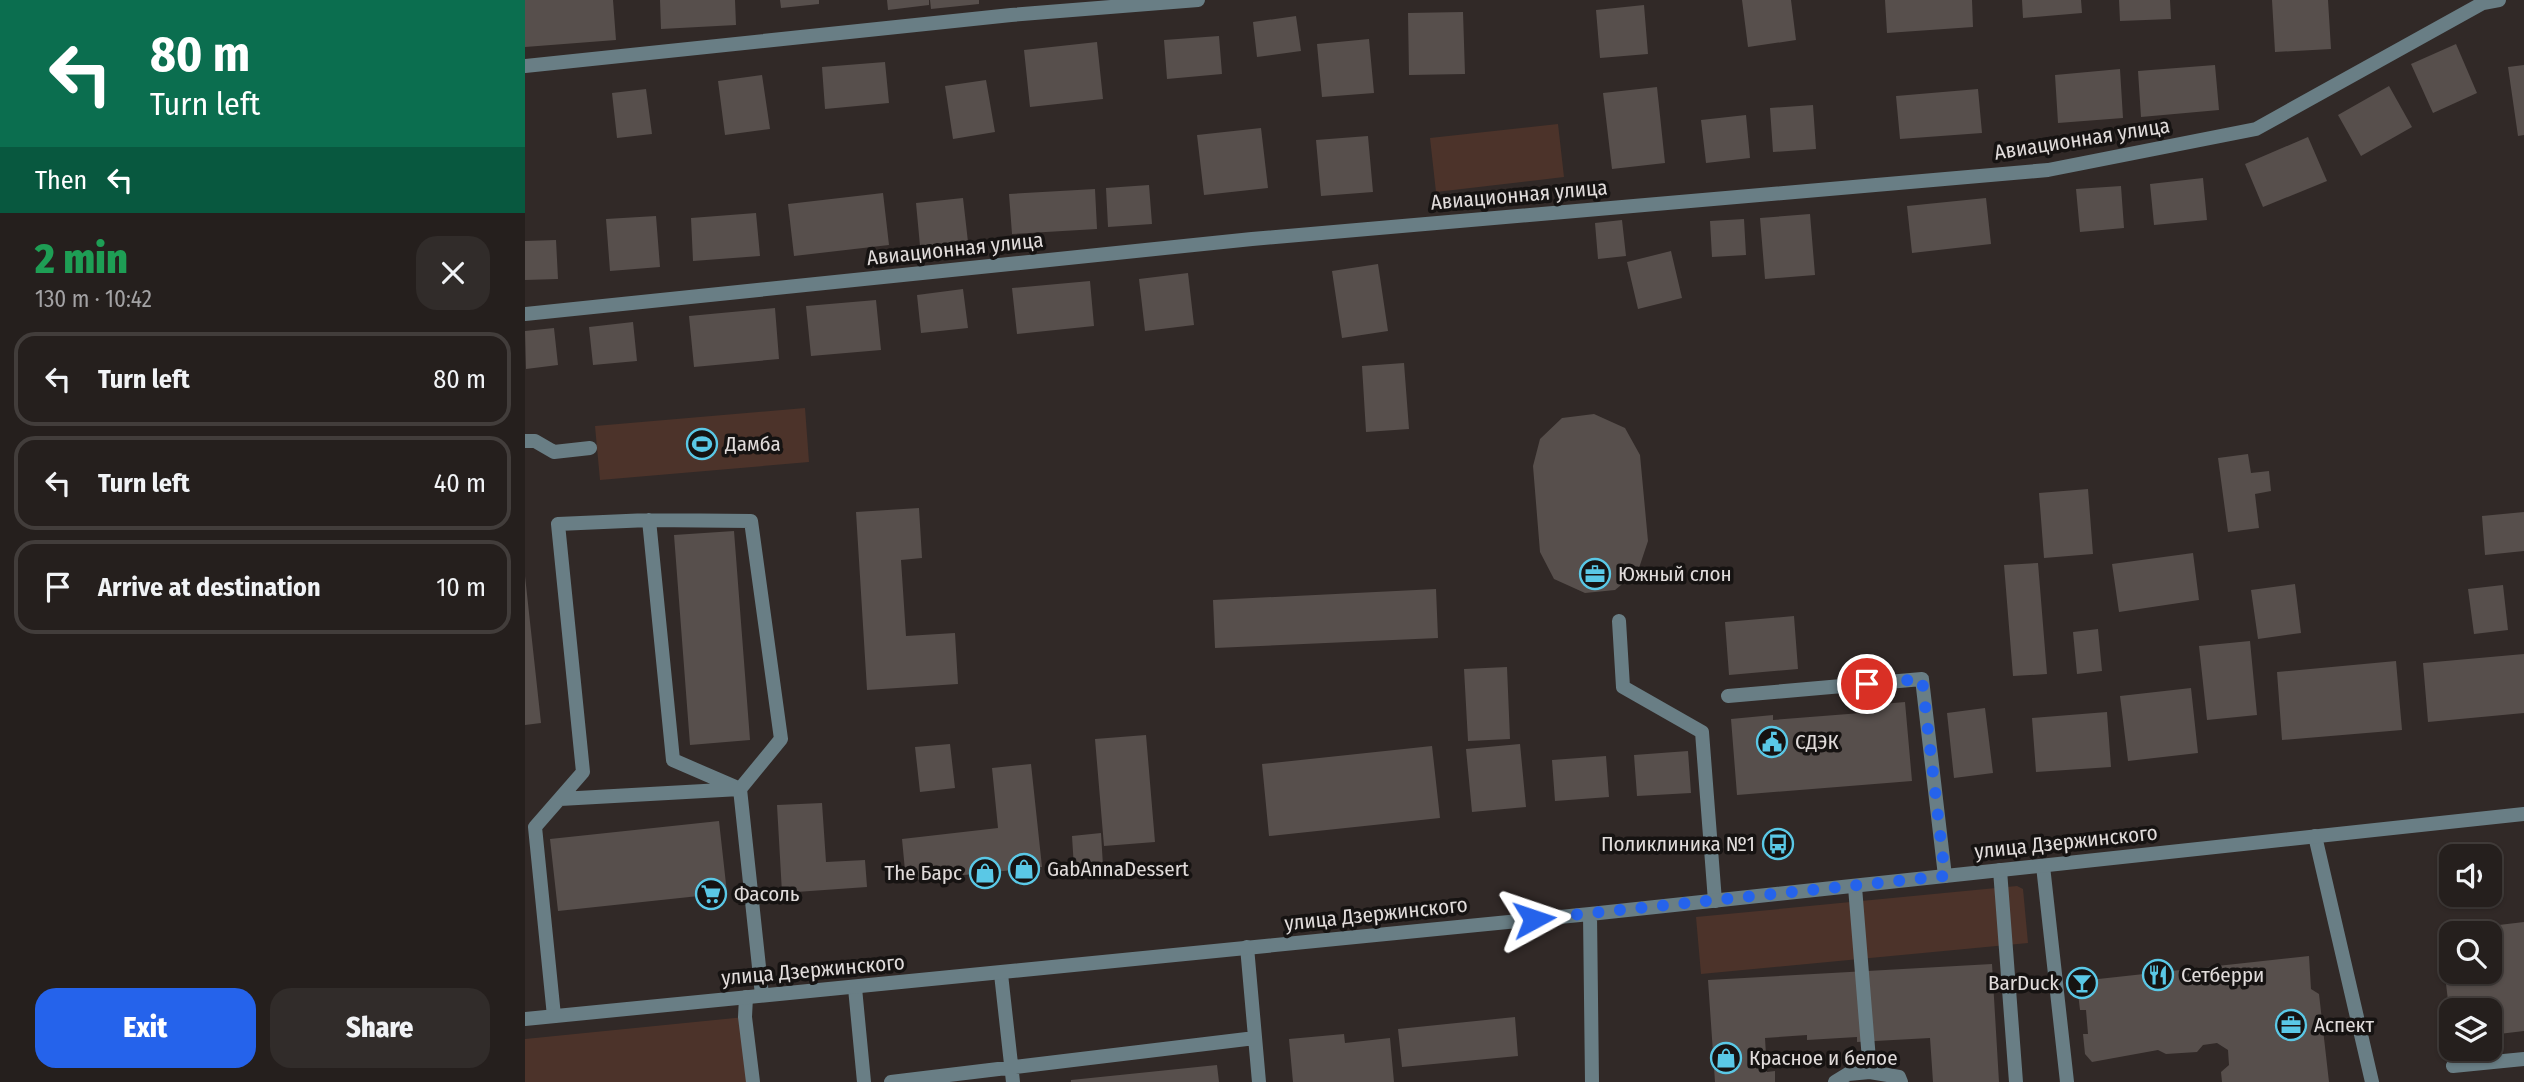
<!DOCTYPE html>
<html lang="en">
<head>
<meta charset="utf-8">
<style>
	body { margin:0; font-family:"Fira Sans Condensed",sans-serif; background:#312c2a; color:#f1f3f6; height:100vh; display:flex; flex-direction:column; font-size:26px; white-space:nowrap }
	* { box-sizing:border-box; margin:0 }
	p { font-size:23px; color:#a3a2a4 }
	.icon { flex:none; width:38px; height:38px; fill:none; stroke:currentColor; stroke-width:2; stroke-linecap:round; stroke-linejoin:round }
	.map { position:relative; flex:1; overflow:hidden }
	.details { display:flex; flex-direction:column; background:#251f1d; width:525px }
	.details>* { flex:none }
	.top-card { background:#0b6e4f; color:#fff; overflow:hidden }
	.fabs { position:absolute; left:1914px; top:844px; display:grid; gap:14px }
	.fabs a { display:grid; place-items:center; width:63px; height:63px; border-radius:14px; background:#251f1d; box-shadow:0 2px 5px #0004,0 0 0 2px #423d3b; font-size:35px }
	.pin { position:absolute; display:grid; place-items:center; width:60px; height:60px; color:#fff; margin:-30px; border:4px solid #fff; border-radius:50%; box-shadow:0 2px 7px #0007 }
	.me { position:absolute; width:77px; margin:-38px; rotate:85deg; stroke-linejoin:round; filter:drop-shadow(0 0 5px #0008) }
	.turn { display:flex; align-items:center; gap:24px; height:147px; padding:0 35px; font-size:32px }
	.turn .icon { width:91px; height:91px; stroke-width:2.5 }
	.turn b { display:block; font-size:49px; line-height:60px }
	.then { display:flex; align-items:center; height:66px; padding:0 35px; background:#0003; gap:14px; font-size:26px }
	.round { display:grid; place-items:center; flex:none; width:74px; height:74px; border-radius:21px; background:#312c2a }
	.overview { display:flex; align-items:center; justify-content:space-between; height:119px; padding:0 35px }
	h1 { font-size:42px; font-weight:800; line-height:52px; color:#1e9e55 }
	.primary-button { display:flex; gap:14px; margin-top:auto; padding:14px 35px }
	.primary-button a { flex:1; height:80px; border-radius:21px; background:#2563eb; color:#fff; font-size:28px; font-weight:800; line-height:80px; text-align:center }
	.primary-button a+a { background:#312c2a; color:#f1f3f6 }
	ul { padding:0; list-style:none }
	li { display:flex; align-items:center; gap:21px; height:94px; margin:0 14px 10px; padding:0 21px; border:4px solid #423d3b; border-radius:21px }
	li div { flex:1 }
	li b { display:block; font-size:26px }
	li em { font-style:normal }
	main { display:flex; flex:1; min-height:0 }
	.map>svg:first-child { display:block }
</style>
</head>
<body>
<main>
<section class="details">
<div class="top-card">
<div class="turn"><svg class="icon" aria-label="left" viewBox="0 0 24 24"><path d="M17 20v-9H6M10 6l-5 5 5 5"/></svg><div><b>80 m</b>Turn left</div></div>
<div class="then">Then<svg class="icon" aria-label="left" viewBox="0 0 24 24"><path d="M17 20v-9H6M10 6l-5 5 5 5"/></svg></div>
</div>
<div class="overview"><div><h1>2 min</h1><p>130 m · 10:42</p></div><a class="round"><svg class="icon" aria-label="close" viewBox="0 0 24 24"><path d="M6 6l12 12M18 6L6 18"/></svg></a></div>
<ul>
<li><svg class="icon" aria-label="left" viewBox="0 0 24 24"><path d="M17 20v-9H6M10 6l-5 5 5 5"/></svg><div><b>Turn left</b></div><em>80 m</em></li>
<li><svg class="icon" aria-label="left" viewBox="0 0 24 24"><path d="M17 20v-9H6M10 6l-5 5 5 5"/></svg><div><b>Turn left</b></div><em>40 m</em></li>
<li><svg class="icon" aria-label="arrive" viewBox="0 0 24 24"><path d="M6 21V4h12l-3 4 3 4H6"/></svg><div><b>Arrive at destination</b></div><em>10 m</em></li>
</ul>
<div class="primary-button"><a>Exit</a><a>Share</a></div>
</section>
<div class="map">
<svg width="1999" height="1082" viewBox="0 0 1999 1082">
	<rect width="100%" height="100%" fill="#312927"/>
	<path fill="#4c332a" d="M1033,124L1039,177L911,192L905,138Z
		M280,408L284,462L75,480L70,426Z
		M1492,886L1498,889L1503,943L1176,974L1171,917Z
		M220,1017L227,1082H0V1039Z"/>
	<path fill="#574f4c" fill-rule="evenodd" d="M0,0H88L91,40L0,47Z
		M135,0H210L211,25L136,29Z
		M255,0H294V4L256,8Z
		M362,0H404V5L363,10Z
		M405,0H454V4L406,9Z
		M1217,0H1266L1271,40L1223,47Z
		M1360,0H1447L1448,27L1362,33Z
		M1497,0H1556L1557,13L1498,18Z
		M1594,0H1645L1646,19L1595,21Z
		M1747,0H1803L1806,49L1750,52Z
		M1119,5L1123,54L1075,58L1071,10Z
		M938,12L940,74L884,75L883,13Z
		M771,16L776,51L732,57L728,22Z
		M694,36L697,74L642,79L639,40Z
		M844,39L849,93L797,97L792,44Z
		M572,42L578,99L505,107L499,50Z
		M1931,44L1952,93L1908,113L1886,64Z
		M360,62L364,103L300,109L297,67Z
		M1690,65L1694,110L1616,117L1613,71Z
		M1999,65V135L1993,136L1983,67Z
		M1595,69L1598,118L1533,123L1530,75Z
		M237,75L245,129L200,135L193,81Z
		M461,80L470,132L428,139L420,86Z
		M1864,86L1887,127L1836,156L1813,115Z
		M1132,87L1140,163L1087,169L1078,93Z
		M121,89L127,134L92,138L87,93Z
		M1453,89L1457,133L1375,139L1371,96Z
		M1288,105L1291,149L1248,152L1245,108Z
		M1221,115L1225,158L1181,163L1176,120Z
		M736,128L743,188L679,195L672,135Z
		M843,136L848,192L796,196L791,140Z
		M1783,137L1802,181L1738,207L1720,164Z
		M1678,178L1682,220L1629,225L1625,184Z
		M624,185L627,224L583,227L581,188Z
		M1596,186L1599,228L1555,232L1551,189Z
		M570,189L572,229L487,234L484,194Z
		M358,193L364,245L269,256L263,204Z
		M438,198L443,242L395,246L391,203Z
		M1461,198L1466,244L1387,253L1382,206Z
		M231,213L235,256L168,261L166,218Z
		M1285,214L1290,275L1240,279L1235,218Z
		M131,216L135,267L85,271L81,219Z
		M1219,219L1221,255L1187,257L1185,221Z
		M1097,220L1101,256L1073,259L1070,223Z
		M31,240L33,279L0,280V241Z
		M1146,251L1157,298L1113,309L1102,262Z
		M853,264L863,331L817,338L807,271Z
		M663,273L669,325L620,331L614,279Z
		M565,281L569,326L492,334L487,288Z
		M438,289L443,328L396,333L392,295Z
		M351,300L356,350L286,356L281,306Z
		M250,308L254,359L169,367L164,316Z
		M108,322L112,361L68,365L64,327Z
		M29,328L33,365L1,369L0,331Z
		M879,363L884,429L841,432L837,366Z
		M1069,414L1100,428L1115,455L1123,541L1113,571L1090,590L1060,593L1029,579L1015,552L1008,466L1015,439L1037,418Z
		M1723,454L1726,473L1744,471L1746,491L1730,494L1734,528L1703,532L1693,458Z
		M1563,489L1568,554L1519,558L1514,493Z
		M394,508L397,558L376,560L381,636L430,633L433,684L342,690L331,512Z
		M1999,512V551L1960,555L1957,516Z
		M209,531L225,740L165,745L149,535Z
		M1668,553L1674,600L1594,612L1587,564Z
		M1513,563L1522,674L1488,676L1479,565Z
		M0,576L16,723L0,725Z
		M1770,584L1776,633L1733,639L1726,590Z
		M1978,585L1983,630L1949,634L1943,589Z
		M911,589L913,638L690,648L688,600Z
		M1269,616L1273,669L1204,675L1200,622Z
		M1573,629L1577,671L1552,674L1548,632Z
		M1725,641L1732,715L1682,720L1674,646Z
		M1999,654V713L1903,722L1898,663Z
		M1871,661L1877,730L1757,740L1752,672Z
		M982,667L985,739L943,741L939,669Z
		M1666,688L1673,753L1603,761L1595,696Z
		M1380,702L1387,781L1212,795L1206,719L1248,715V720L1336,713L1335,706Z
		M1460,708L1468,773L1429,778L1422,713Z
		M1582,712L1586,767L1511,772L1507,718Z
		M621,735L630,842L579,846L570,739Z
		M425,744L430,788L395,792L390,747Z
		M995,744L1001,807L947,812L941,749Z
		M907,746L915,818L744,836L737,764Z
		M1163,751L1166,793L1112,796L1109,755Z
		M1081,756L1084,797L1030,801L1027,760Z
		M506,764L517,867L381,881L377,839L473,828L467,768Z
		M297,803L301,862L340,860L342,887L257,893L252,805Z
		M194,821L202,893L33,911L25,839Z
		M576,833L578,866L549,868L547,836Z
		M1999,922V1031L1974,1034L1973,1018L1965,1019V1010H1927L1925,1018L1915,932ZM1927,933H1965V971H1927Z
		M1784,956L1786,989L1794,994L1804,1082H1697L1696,1072L1704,1065L1703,1050L1692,1043L1678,1045L1672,1052L1641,1054L1633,1050L1567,1062L1560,1054L1558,1034H1563L1561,1010H1555L1552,985L1555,981Z
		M1467,964L1474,1082H1408L1405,1038L1332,1042V1037L1282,1040V1035L1240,1038L1242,1072L1250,1071V1082H1190L1183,980Z
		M990,1017L993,1056L877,1067L873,1029Z
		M819,1034L820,1043L865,1038L869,1082H768L764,1039Z
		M692,1065L694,1082H546V1080Z"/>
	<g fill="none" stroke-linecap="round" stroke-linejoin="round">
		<path stroke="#697e85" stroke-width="14" d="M0,441H10L29,452L65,448
			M124,520L148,760L215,789L237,995
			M1094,621L1098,687L1177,732L1190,901
			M1203,696L1397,679L1420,876
			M1790,836L1847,1082
			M1518,866L1542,1082
			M1475,870L1491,1082
			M722,947L734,1082
			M476,974L488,1082
			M330,988L339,1082
			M221,997L220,1017L228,1082
			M29,1016L10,827L58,772L33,524L124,520L226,521L256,739L215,789L35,799
			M1928,1066L1999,1059
			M1345,1072L1374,1077L1376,1082
			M366,1082L730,1038
			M1310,1082L1323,1074L1345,1072L1330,887"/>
		<path stroke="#697e85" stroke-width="14" d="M0,66L486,15L673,0
			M0,314L727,239L1523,170L1731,129L1958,3L1974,0"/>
		<path stroke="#697e85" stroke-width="14" d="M1065,914L1067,1082
			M0,1019L1065,914L1999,814"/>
	</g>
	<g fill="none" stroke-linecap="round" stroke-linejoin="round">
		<path stroke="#2563eb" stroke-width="12" stroke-dasharray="0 21.6" d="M1009,919L1420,876L1397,679L1342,684"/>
	</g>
	<defs>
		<g id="stadium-ring" transform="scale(1.575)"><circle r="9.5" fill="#161312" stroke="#5ac8e6" stroke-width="1.5"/><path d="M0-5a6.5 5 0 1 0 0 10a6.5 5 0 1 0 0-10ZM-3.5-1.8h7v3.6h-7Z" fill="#5ac8e6"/></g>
		<g id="office-ring" transform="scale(1.575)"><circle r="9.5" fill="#161312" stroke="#5ac8e6" stroke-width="1.5"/><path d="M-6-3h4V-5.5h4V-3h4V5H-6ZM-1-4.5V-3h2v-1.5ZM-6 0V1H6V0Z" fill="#5ac8e6"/></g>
		<g id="civic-ring" transform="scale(1.575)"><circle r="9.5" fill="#161312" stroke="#5ac8e6" stroke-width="1.5"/><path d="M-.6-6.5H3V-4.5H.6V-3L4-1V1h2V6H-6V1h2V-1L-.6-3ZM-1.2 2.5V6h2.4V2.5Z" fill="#5ac8e6"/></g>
		<g id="bus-ring" transform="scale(1.575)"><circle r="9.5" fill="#161312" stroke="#5ac8e6" stroke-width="1.5"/><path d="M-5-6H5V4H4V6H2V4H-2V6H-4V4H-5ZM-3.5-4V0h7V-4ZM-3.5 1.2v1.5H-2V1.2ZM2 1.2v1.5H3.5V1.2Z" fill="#5ac8e6"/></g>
		<g id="shop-ring" transform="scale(1.575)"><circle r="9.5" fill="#161312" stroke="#5ac8e6" stroke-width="1.5"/><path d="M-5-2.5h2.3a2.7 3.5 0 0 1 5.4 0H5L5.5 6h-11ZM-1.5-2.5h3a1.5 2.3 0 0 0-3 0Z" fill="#5ac8e6"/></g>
		<g id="supermarket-ring" transform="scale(1.575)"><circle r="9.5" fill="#161312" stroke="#5ac8e6" stroke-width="1.5"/><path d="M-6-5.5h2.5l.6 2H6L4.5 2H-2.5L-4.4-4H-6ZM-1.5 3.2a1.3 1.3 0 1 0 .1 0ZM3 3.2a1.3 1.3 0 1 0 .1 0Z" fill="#5ac8e6"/></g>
		<g id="restaurant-ring" transform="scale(1.575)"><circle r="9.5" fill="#161312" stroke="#5ac8e6" stroke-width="1.5"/><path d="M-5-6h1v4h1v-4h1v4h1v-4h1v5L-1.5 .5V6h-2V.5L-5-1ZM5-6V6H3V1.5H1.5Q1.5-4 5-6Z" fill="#5ac8e6"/></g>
		<g id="bar-ring" transform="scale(1.575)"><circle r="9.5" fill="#161312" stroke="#5ac8e6" stroke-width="1.5"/><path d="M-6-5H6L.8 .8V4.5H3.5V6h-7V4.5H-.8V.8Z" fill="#5ac8e6"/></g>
	</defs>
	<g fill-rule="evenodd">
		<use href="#stadium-ring" x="177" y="444"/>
		<use href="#office-ring" x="1070" y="574"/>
		<use href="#civic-ring" x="1247" y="742"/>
		<use href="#bus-ring" x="1253" y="844"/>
		<use href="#shop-ring" x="499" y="869"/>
		<use href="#shop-ring" x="460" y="873"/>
		<use href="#supermarket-ring" x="186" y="894"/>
		<use href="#restaurant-ring" x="1633" y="975"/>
		<use href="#bar-ring" x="1557" y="983"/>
		<use href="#office-ring" x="1766" y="1025"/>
		<use href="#shop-ring" x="1201" y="1058"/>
	</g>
	<g text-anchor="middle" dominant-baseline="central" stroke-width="7" stroke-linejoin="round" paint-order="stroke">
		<g font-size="21" fill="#e1dcdb" stroke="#161312">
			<text transform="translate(1557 139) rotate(-9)">Авиационная улица</text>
			<text transform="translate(994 195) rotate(-5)">Авиационная улица</text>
			<text transform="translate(430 249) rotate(-6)">Авиационная улица</text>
			<text transform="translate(1541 842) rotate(-6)">улица Дзержинского</text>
			<text transform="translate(851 914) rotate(-6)">улица Дзержинского</text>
			<text transform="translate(288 970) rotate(-5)">улица Дзержинского</text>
		</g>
		<g font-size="21" fill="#e1dcdb" stroke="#161312" text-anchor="start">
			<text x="200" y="444">Дамба</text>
			<text x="1093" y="574">Южный слон</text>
			<text x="1270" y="742">СДЭК</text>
			<text x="1230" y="844" text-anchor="end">Поликлиника №1</text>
			<text x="522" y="869">GabAnnaDessert</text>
			<text x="437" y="873" text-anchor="end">The Барс</text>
			<text x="209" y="894">Фасоль</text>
			<text x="1656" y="975">Сетберри</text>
			<text x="1534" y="983" text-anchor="end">BarDuck</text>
			<text x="1789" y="1025">Аспект</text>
			<text x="1224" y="1058">Красное и белое</text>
		</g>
	</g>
</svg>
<div class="fabs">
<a><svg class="icon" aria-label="sound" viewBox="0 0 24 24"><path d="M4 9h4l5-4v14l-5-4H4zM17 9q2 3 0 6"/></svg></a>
<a><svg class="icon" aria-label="search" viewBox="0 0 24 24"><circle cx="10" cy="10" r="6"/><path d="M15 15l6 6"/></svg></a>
<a><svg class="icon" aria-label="layers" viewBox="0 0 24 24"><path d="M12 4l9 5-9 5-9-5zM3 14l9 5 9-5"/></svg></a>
</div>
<div class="pin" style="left:1342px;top:684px;background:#d93025"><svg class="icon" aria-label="arrive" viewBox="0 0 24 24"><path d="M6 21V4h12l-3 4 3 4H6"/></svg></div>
<svg class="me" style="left:1009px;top:919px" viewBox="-20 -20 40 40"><path d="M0-17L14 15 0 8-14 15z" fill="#2563eb" stroke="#fff" stroke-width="4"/></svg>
</div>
</main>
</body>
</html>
